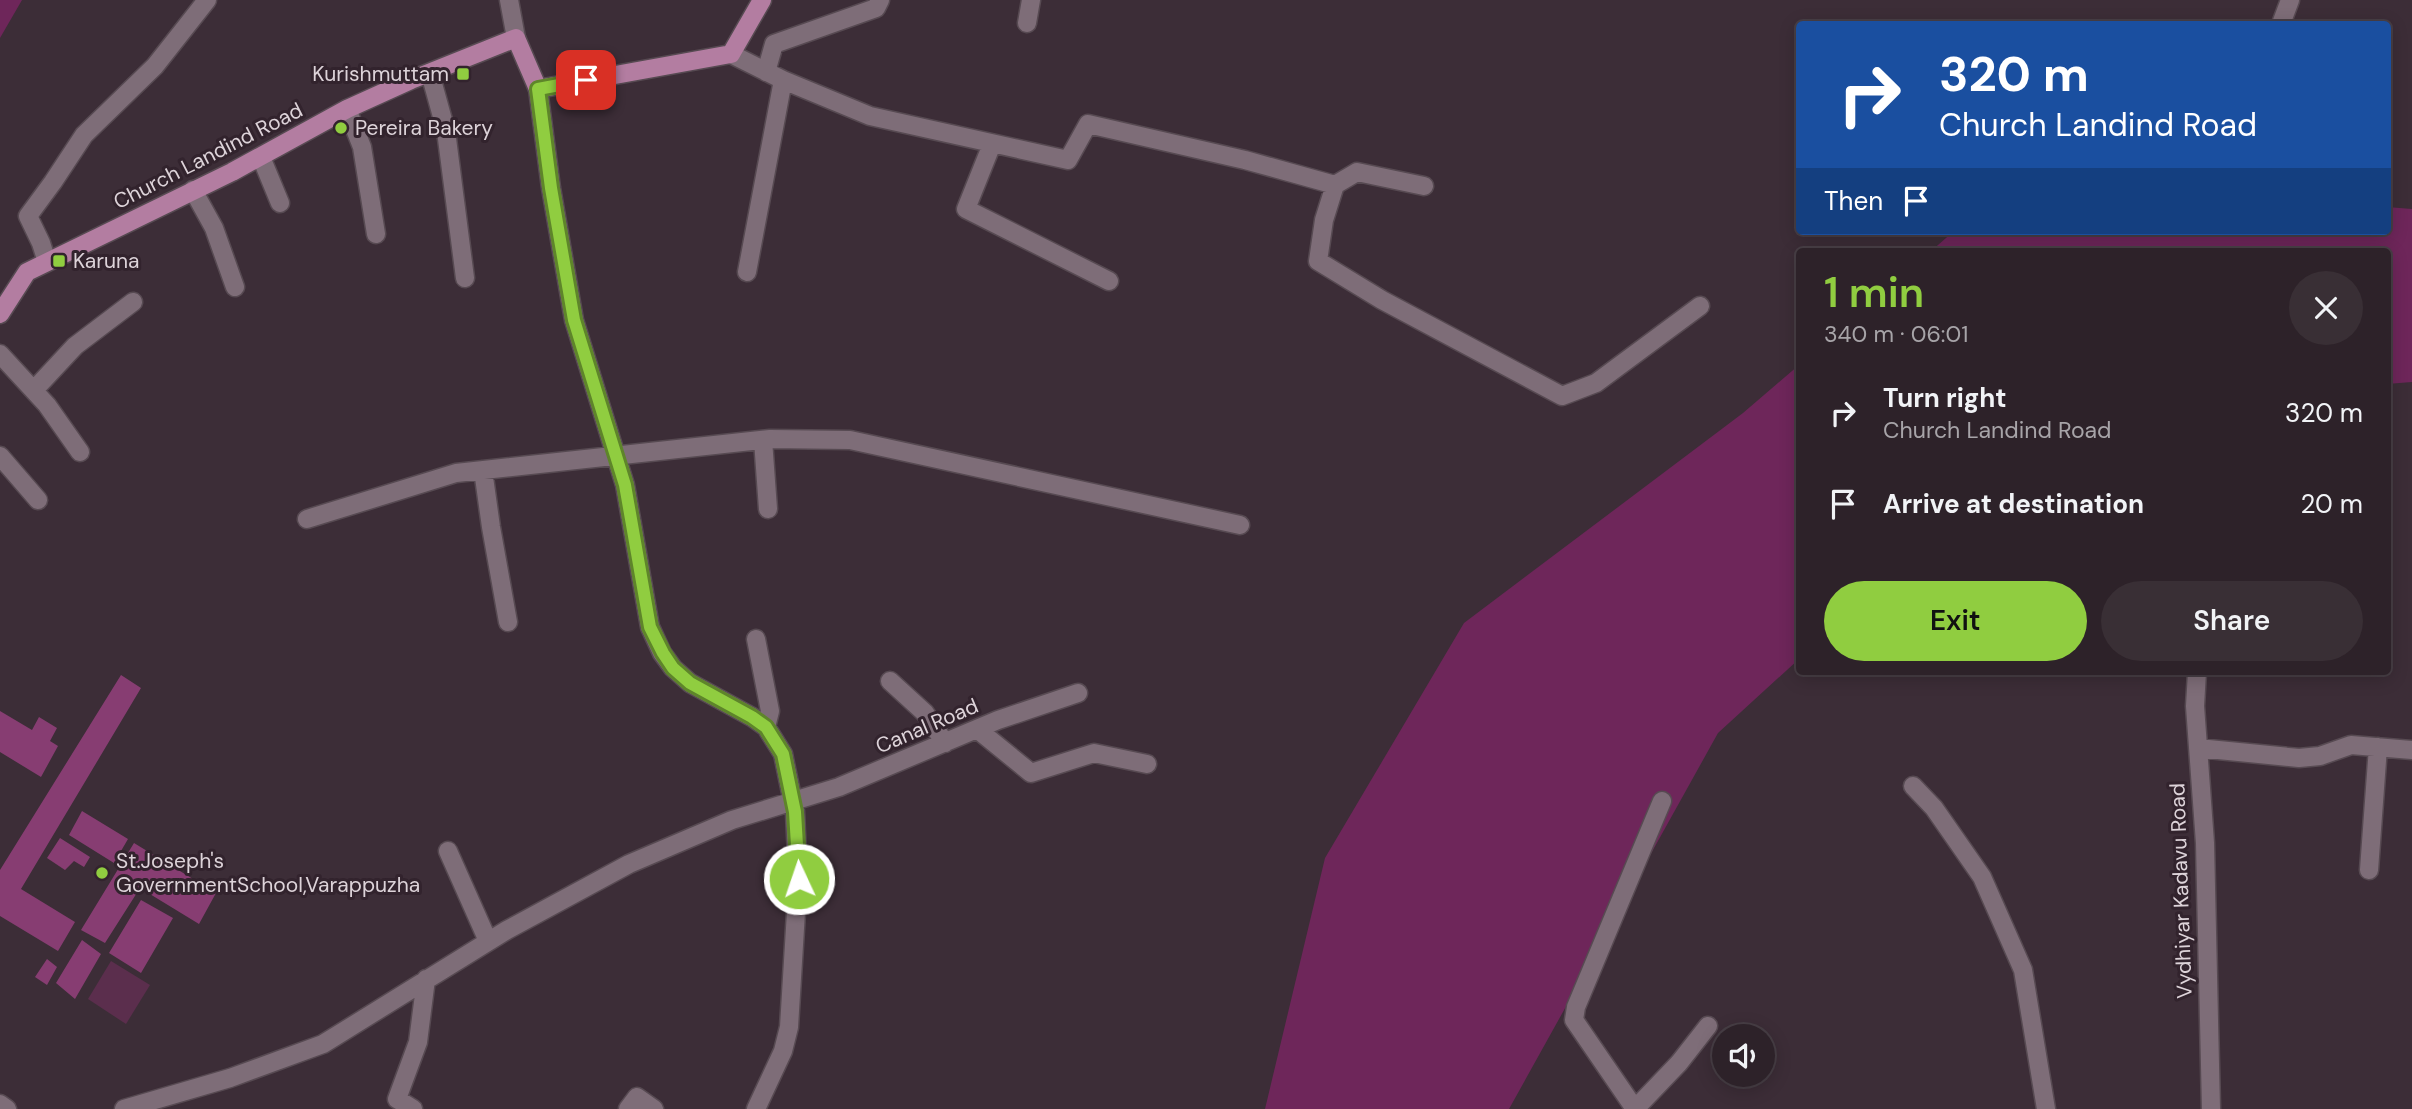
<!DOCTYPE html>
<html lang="en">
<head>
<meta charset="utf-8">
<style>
	body { margin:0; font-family:"DM Sans",sans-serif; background:#392f35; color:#f1f3f6; height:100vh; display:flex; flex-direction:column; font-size:26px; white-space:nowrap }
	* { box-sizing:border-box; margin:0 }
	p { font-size:23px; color:#a7a4a8 }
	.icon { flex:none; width:38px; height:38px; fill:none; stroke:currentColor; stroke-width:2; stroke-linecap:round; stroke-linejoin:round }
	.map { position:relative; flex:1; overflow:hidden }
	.details { position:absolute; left:1796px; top:248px; width:595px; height:427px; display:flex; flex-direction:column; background:#2d2229; border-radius:7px; box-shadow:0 4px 18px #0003,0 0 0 2px #483f46 }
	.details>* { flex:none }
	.hud { position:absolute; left:1796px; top:21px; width:595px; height:214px; border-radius:7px; box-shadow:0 4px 18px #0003,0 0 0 2px #483f46; background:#1a4fa0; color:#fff; overflow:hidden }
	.fabs { position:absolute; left:1712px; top:1024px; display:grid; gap:14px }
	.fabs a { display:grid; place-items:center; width:63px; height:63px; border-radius:50%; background:#2d2229; box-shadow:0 4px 18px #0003,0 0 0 2px #483f46; font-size:35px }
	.pin { position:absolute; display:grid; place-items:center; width:60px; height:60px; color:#fff; margin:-30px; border-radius:14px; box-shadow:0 4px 10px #0006 }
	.me { position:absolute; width:77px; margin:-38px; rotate:357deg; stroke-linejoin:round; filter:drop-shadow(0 0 5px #0008) }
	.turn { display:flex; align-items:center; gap:24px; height:147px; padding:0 28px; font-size:32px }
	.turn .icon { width:91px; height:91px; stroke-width:2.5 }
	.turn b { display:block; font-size:49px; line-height:60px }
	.then { display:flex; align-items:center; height:66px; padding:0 28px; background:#0003; gap:14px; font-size:26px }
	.round { display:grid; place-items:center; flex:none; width:74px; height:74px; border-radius:37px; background:#392f35 }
	.headline { display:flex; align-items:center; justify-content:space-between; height:119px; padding:0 28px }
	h1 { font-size:42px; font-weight:600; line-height:52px; color:#90cd40 }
	.button { display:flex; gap:14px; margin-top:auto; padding:14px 28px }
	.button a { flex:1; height:80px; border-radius:42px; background:#90cd40; color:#111; font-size:28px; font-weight:600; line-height:80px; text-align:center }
	.button a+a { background:#392f35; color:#f1f3f6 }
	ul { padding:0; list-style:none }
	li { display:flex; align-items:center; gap:21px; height:91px; padding:0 28px }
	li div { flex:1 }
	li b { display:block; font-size:26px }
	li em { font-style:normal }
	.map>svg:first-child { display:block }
</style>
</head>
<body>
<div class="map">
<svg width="2412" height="1109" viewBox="0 0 2412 1109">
	<rect width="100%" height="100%" fill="#3c2d37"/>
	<path fill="#5b2e4d" d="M111,961L150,985L126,1024L88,999Z"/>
	<path fill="#6e265a" d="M0,0H22L0,38Z
		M2387,207L2412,209V382L2387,384V252H1930L1954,231H2387Z
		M1799,365V659L1718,733L1509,1109H1265L1325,858L1464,623L1743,413Z"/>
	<path fill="#873d72" d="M121,675L141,688L21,889L75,922L58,951L0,916V870Z
		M0,711L32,730L39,717L57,728L50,741L58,746L41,777L0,752Z
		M82,811L128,839L114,863L69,835Z
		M60,838L90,857L84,867L74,861L65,870L47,858Z
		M134,843L216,893L199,924L140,888L105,943L81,930Z
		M141,900L173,918L141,973L109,953Z
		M82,940L101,954L75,999L56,983Z
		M47,959L57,967L47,985L35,977Z"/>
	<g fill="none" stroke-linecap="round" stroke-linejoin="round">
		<g stroke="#574a52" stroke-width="21">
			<path id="minor" d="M509,0L516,38
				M1027,23L1031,0
				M2281,24L2290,0
				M731,54L783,80L870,116L1068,160L1088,124L1245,160L1335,185L1357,172L1424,186
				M766,72L774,44L876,8L880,0
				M430,73L446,131L465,278
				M538,89L551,188L574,320L625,485L650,627L662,653L673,668L690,683L752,717L766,727L783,754L795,812L798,879L789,1027L783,1051L756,1109
				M347,109L362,147L376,234
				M992,144L966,209L1109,281
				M261,157L280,203
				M1335,185L1324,220L1318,261L1382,300L1562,396L1596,383L1700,306
				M193,190L214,228L235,287
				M47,262L41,243L28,216L53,182L84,135L155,66L207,0
				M747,272L783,80
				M0,354L47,405L80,452
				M34,390L75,346L133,302
				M763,440L768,509
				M0,456L38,500
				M483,470L491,527L508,622
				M307,519L456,473L770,439L850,440L1240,525
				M756,639L770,711L766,727
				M2197,672L2195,706L2205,843L2211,1109
				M890,681L925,713L945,743
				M977,729L1031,773L1094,753L1147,764
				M2198,748L2299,758L2320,756L2351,745L2412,750
				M1913,786L1934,808L1982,877L2023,970L2046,1109
				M448,851L488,941
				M2369,870L2378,747
				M0,1104L7,1109
				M124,1109L230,1078L323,1044L507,930L629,864L732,820L839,787L998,720L1078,693
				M413,1109L397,1099L418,1042L426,979
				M628,1109L637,1097L654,1109
				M1635,1109L1574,1020L1576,1007L1662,801
				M1635,1109L1679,1063L1708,1026"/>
		</g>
		<g stroke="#574a52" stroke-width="21">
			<path id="major" d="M0,314L27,272L232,172L347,109L411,80L516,38L538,89L731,54L762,0"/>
		</g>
		<use href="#minor" stroke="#7e6d78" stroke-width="18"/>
		<use href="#major" stroke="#b37da1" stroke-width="18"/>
	</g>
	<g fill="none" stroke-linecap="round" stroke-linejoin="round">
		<g stroke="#5e852a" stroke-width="18">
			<path id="route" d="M586,80L538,89L551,188L574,320L625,485L650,627L663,653L673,668L690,683L752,717L766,727L783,754L795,812L799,879"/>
		</g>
		<use href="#route" stroke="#90cd40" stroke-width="12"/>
	</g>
	<g fill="#90cd40" stroke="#32232d" stroke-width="2.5">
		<rect x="456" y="67" width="14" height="14" rx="3.5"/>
		<circle cx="341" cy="128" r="7"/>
		<rect x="52" y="254" width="14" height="14" rx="3.5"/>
		<circle cx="102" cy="873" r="7"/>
	</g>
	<g text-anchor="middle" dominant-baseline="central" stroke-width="6" stroke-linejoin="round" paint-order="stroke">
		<g font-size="21" fill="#ddd3d9" stroke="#32232d" text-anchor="start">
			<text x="449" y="74" text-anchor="end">Kurishmuttam</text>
			<text x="355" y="128">Pereira Bakery</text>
			<text x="73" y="261">Karuna</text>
			<text x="116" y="861">St.Joseph's<tspan x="116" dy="24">GovernmentSchool,Varappuzha</tspan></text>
		</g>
		<g font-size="21" fill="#ddd3d9" stroke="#32232d">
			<text transform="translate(208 156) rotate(-27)">Church Landind Road</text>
			<text transform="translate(927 726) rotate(-23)">Canal Road</text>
			<text transform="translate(2181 891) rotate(-92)">Vydhiyar Kadavu Road</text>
		</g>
	</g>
</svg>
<div class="fabs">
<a><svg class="icon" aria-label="sound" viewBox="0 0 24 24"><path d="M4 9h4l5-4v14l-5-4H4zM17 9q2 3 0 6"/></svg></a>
</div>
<div class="pin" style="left:586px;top:80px;background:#d93025"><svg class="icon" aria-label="arrive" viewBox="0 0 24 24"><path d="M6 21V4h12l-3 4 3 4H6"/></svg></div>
<svg class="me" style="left:799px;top:879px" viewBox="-20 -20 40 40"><circle r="17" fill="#90cd40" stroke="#fff" stroke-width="3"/><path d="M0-11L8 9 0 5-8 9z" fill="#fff"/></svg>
<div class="hud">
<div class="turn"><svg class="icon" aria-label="right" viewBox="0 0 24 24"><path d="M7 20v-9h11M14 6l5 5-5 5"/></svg><div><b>320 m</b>Church Landind Road</div></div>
<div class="then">Then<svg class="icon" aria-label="arrive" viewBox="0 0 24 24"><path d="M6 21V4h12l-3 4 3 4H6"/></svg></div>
</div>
<section class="details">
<div class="headline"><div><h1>1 min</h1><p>340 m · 06:01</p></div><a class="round"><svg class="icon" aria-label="close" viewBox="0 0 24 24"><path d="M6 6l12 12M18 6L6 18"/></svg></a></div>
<ul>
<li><svg class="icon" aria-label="right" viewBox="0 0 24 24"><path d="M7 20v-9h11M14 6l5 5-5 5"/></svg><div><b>Turn right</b><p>Church Landind Road</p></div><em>320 m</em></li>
<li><svg class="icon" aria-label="arrive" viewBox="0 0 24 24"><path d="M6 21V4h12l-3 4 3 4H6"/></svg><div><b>Arrive at destination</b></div><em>20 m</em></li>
</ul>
<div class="button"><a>Exit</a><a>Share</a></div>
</section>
</div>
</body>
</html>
